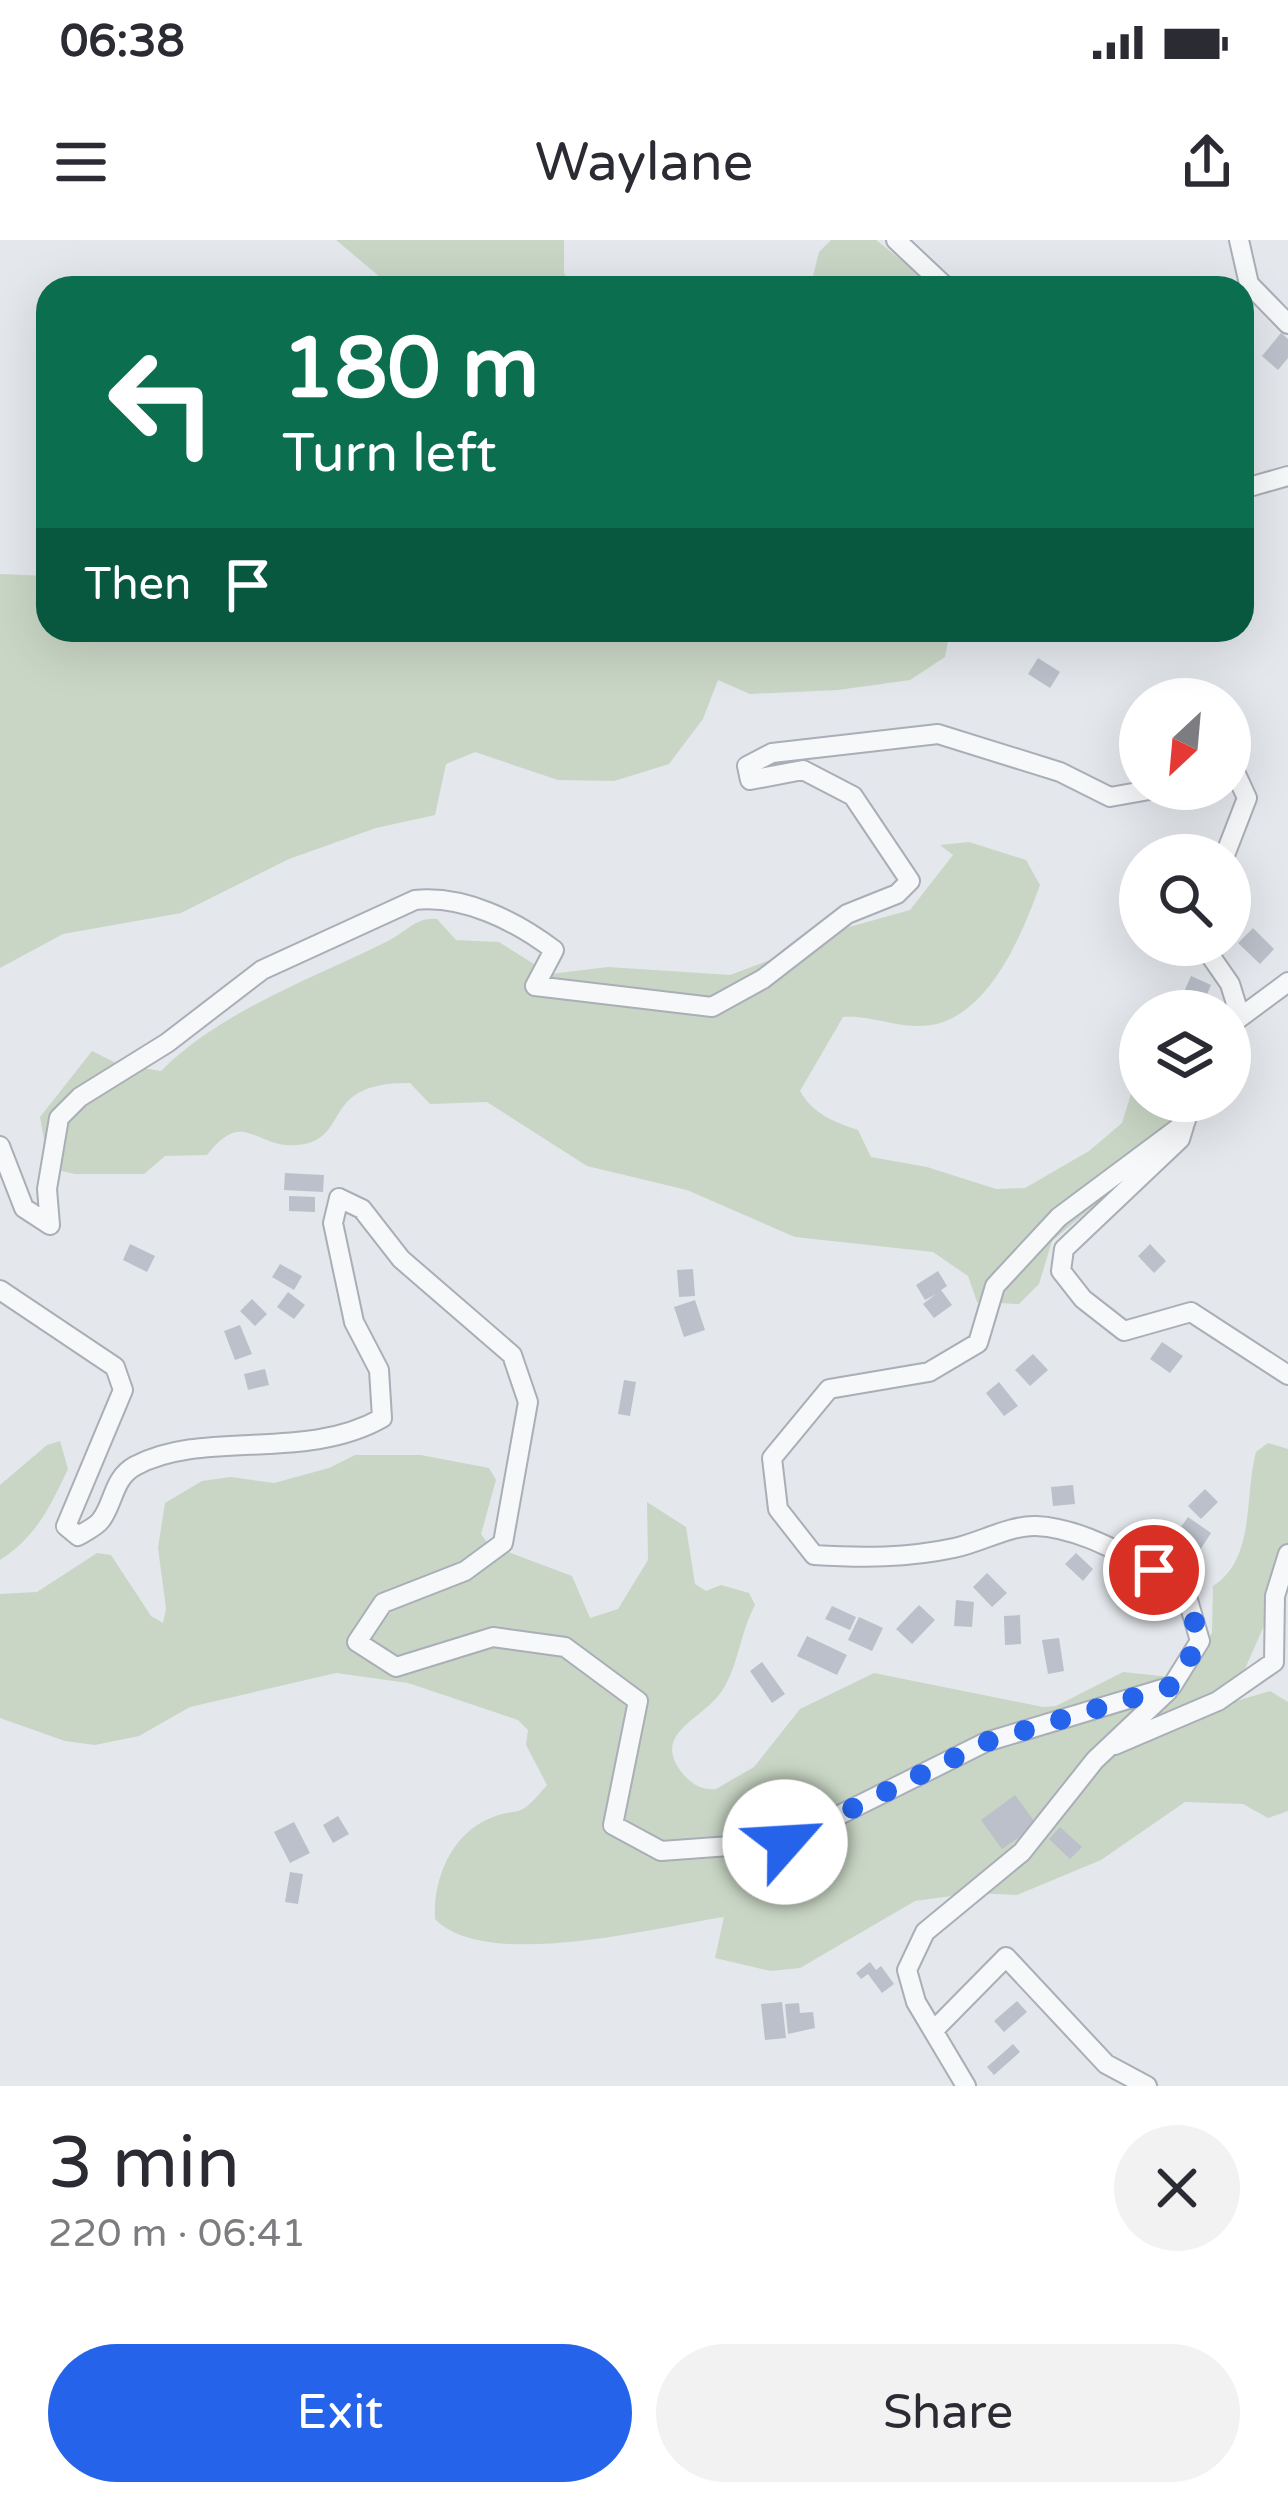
<!DOCTYPE html>
<html lang="en">
<head>
<meta charset="utf-8">
<style>
	body { margin:0; font-family:"Varela Round",sans-serif; background:#f2f2f3; color:#2b2b33; height:100vh; display:flex; flex-direction:column; font-size:45px; white-space:nowrap }
	* { box-sizing:border-box; margin:0 }
	p { font-size:39px; color:#7c7c81 }
	.icon { flex:none; width:66px; height:66px; fill:none; stroke:currentColor; stroke-width:2; stroke-linecap:round; stroke-linejoin:round }
	.map { position:relative; height:1846px; overflow:hidden }
	.panel { display:flex; flex-direction:column; background:#fff; flex:1 }
	.panel>* { flex:none }
	.banner { position:absolute; left:36px; top:36px; width:1218px; height:366px; border-radius:36px; box-shadow:0 12px 48px #0002; background:#0b6e4f; color:#fff; overflow:hidden }
	.needle { width:78px; rotate:206deg }
	.tools { position:absolute; left:1119px; top:438px; display:grid; gap:24px }
	.tools a { display:grid; place-items:center; width:132px; height:132px; border-radius:50%; background:#fff; box-shadow:0 12px 48px #0002; font-size:60px }
	.pin { position:absolute; display:grid; place-items:center; width:102px; height:102px; color:#fff; margin:-51px; border:6px solid #fff; border-radius:50%; box-shadow:0 3px 12px #0007 }
	.me { position:absolute; width:132px; margin:-66px; rotate:64deg; stroke-linejoin:round; filter:drop-shadow(0 0 9px #0008) }
	.turn { display:flex; align-items:center; gap:42px; height:252px; padding:0 48px; font-size:54px }
	.turn .icon { width:156px; height:156px; stroke-width:2.5 }
	.turn b { display:block; font-size:84px; line-height:102px }
	.then { display:flex; align-items:center; height:114px; padding:0 48px; background:#0003; gap:24px; font-size:45px }
	.round { display:grid; place-items:center; flex:none; width:126px; height:126px; border-radius:63px; background:#f2f2f3 }
	.head { display:flex; align-items:center; justify-content:space-between; height:204px; padding:0 48px }
	h1 { font-size:72px; font-weight:600; line-height:90px }
	.primary-button { display:flex; gap:24px; margin-top:auto; padding:24px 48px }
	.primary-button a { flex:1; height:138px; border-radius:72px; background:#2563eb; color:#fff; font-size:48px; font-weight:600; line-height:138px; text-align:center }
	.primary-button a+a { background:#f2f2f3; color:#2b2b33 }
	.status { display:flex; justify-content:space-between; align-items:center; height:84px; padding:0 60px; background:#fff; direction:ltr }
	.status svg { height:33px; fill:currentColor }
	header { display:flex; justify-content:space-between; align-items:center; height:156px; padding:0 48px; background:#fff; font-size:54px; font-weight:600 }
	.map>svg:first-child { display:block }
</style>
</head>
<body>
<div class="status"><b>06:38</b><svg viewBox="0 0 49 12"><path d="M0 12V9h3v3zM5 12V6h3v6zM10 12V3h3v9zM15 12V0h3v12zM26 1h20v11H26zM47 4h2v5h-2z"/></svg></div>
<header><svg class="icon" aria-label="menu" viewBox="0 0 24 24"><path d="M4 6h16M4 12h16M4 18h16"/></svg>Waylane<svg class="icon" aria-label="share" viewBox="0 0 24 24"><path d="M12 15V3M7 8l5-5 5 5M5 13v7h14v-7"/></svg></header>
<div class="map">
<svg width="1288" height="1846" viewBox="0 0 1288 1846">
	<rect width="100%" height="100%" fill="#e4e7ec"/>
	<path fill="#c9d6c5" d="M336,0H564V33L572,48H393Z
		M831,0H876L937,48H810L819,12Z
		M0,334L48,336V390H950L945,417L910,440L838,450L750,454L718,440L703,479L669,524L614,541L558,540L475,512L446,524L435,575L376,588L289,619L181,673L63,694L0,728Z
		M969,602L1026,620L1040,645C1021,697 985,788 917,786C891,786 870,775 843,777L800,851C813,874 834,882 858,890L871,917L927,927L996,949L1025,948L1089,911L1122,883L1140,825V861H1180L1166,891L1108,954L1052,1001L1039,1044L1019,1064L977,1062L968,1036L933,1012L795,997L687,950L587,926L487,862L430,864L410,843C322,842 350,894 305,904C255,914 247,864 207,915L165,916L144,934H75L49,928L40,877L92,811L118,824L161,831C222,770 312,739 388,701C406,692 416,677 437,679L456,700L499,702L550,734L608,727L730,735L770,720L798,725L842,689L910,670L953,615L940,605Z
		M60,1201L68,1229C50,1267 36,1297 0,1320V1245L47,1205Z
		M1268,1203L1288,1209V1331L1230,1463L1270,1451L1288,1462V1571L1268,1578L1243,1564L1185,1562L1101,1620L1017,1655L973,1653L915,1661L800,1728L771,1731L715,1718L724,1677C656,1687 486,1732 435,1679C433,1642 449,1599 484,1581C521,1563 514,1585 547,1545L526,1505L528,1490L518,1480L408,1443L336,1433L190,1467L139,1496L95,1505L65,1501L0,1478V1354L37,1352L97,1313L111,1315L151,1376L163,1383L166,1368L158,1308L165,1263L202,1241L231,1237L274,1243L329,1228L355,1215H421L489,1228L496,1240L481,1294L489,1305L572,1336L590,1378L618,1369L648,1320L647,1262L686,1287L695,1344L706,1351L721,1345L749,1353L755,1365C741,1390 739,1421 725,1446C707,1480 648,1491 683,1534C693,1545 701,1550 716,1549L754,1527L800,1469L874,1433L1043,1467L1056,1466L1123,1432L1180,1438L1212,1393L1213,1346C1256,1319 1244,1256 1256,1212Z"/>
	<path fill="#bbc0ca" d="M1281,93L1288,99V118L1278,130L1262,116Z
		M1038,418L1060,432L1050,448L1028,434Z
		M1253,688L1274,709L1260,724L1238,703Z
		M1191,736L1211,745L1204,761L1184,752Z
		M285,933L324,935L323,952L284,950Z
		M289,956L315,957V972L289,971Z
		M130,1004L155,1016L147,1032L123,1020Z
		M1150,1004L1166,1021L1154,1033L1138,1016Z
		M280,1024L302,1036L294,1050L272,1037Z
		M693,1029L695,1056L679,1057L677,1030Z
		M938,1031L947,1046L941,1050L952,1065L934,1078L923,1064L936,1054L925,1060L916,1045Z
		M288,1052L305,1065L294,1079L277,1067Z
		M252,1059L267,1074L255,1086L240,1071Z
		M695,1060L705,1090L684,1097L674,1067Z
		M240,1085L252,1114L235,1120L224,1091Z
		M1162,1102L1183,1116L1170,1133L1150,1119Z
		M1033,1114L1048,1130L1030,1146L1015,1130Z
		M265,1129L269,1145L248,1150L244,1134Z
		M624,1140L636,1142L630,1176L618,1174Z
		M999,1142L1018,1166L1004,1176L986,1153Z
		M1073,1245L1075,1264L1053,1266L1051,1247Z
		M1205,1249L1218,1262L1201,1279L1188,1266Z
		M1188,1277L1211,1293L1200,1310L1176,1294Z
		M1076,1313L1093,1329L1083,1341L1065,1324Z
		M987,1333L1007,1353L992,1367L973,1347Z
		M956,1360L974,1362L972,1387L954,1386Z
		M919,1365L935,1380L912,1404L896,1389Z
		M832,1366L856,1377L850,1390L825,1379Z
		M1020,1375L1021,1404L1005,1405L1004,1376Z
		M859,1377L883,1388L872,1411L848,1400Z
		M807,1396L847,1415L837,1435L797,1416Z
		M1059,1398L1064,1431L1048,1434L1042,1400Z
		M762,1422L785,1454L772,1463L750,1431Z
		M1015,1555L1037,1585L1002,1609L981,1580Z
		M338,1576L349,1594L333,1603L323,1585Z
		M294,1582L310,1613L290,1623L274,1592Z
		M1060,1587L1082,1607L1070,1619L1049,1599Z
		M290,1632L303,1634L298,1664L285,1662Z
		M870,1722L876,1730L881,1726L894,1744L882,1753L868,1734L861,1739L856,1733Z
		M1017,1761L1027,1772L1004,1792L994,1781Z
		M782,1762L786,1798L765,1800L761,1764Z
		M799,1763L800,1773L813,1772L815,1788L788,1794L785,1764Z
		M1013,1804L1020,1812L994,1835L987,1827Z"/>
	<g fill="none" stroke-linecap="round" stroke-linejoin="round">
		<g stroke="#a9aeb7" stroke-width="22">
			<path id="minor" d="M896,0L947,48
				M1239,0L1249,44L1288,84
				M1242,249L1288,236
				M1225,615L1247,558L1230,521
				M1203,705L1230,744L1239,773
				M1230,785L1288,742
				M1184,886L1180,899L1064,1009L1061,1031L1083,1059L1124,1091L1191,1072L1288,1135
				M0,906L24,968L50,985L47,949L59,878L80,857L167,803L262,730L415,660C464,655 516,681 554,710L535,746L712,767L763,739L847,674L897,654L910,641L853,556L803,530L750,540L747,526L772,513L938,494L1060,532L1110,557L1155,549
				M0,1050L115,1127L123,1150L66,1286L78,1296C85,1292 97,1286 101,1280C114,1263 113,1238 135,1226C204,1189 305,1222 382,1178L379,1130L354,1082L333,983L339,958L362,969L401,1019L512,1115L528,1162L503,1303L465,1331L383,1363L357,1402L396,1427L493,1397L565,1407L638,1461L613,1585L661,1611L785,1602L986,1502L1172,1446L1200,1401L1183,1343C1137,1324 1087,1288 1036,1286C1010,1285 979,1303 954,1308C907,1318 863,1318 814,1315L778,1269L772,1218L829,1149L929,1132L978,1103L995,1046L1059,977L1185,883L1192,861
				M1115,1505L1218,1461L1274,1422L1275,1356L1288,1314
				M934,1790L1006,1717L1106,1824L1147,1846
				M966,1846L916,1762L907,1730L925,1692L1022,1612L1095,1520L1168,1451"/>
		</g>
		<use href="#minor" stroke="#f7f8fa" stroke-width="18"/>
	</g>
	<g fill="none" stroke-linecap="round" stroke-linejoin="round">
		<path stroke="#2563eb" stroke-width="21" stroke-dasharray="0 37.8" d="M785,1602L986,1502L1172,1446L1200,1401L1183,1343L1154,1330"/>
	</g>
</svg>
<div class="tools">
<a><svg class="needle" viewBox="-14 -14 28 28"><path d="M0-13l5 13h-10z" fill="#e53935"/><path d="M0 13l5-13h-10z" fill="#7c7c81"/></svg></a>
<a><svg class="icon" aria-label="search" viewBox="0 0 24 24"><circle cx="10" cy="10" r="6"/><path d="M15 15l6 6"/></svg></a>
<a><svg class="icon" aria-label="layers" viewBox="0 0 24 24"><path d="M12 4l9 5-9 5-9-5zM3 14l9 5 9-5"/></svg></a>
</div>
<div class="pin" style="left:1154px;top:1330px;background:#d93025"><svg class="icon" aria-label="arrive" viewBox="0 0 24 24"><path d="M6 21V4h12l-3 4 3 4H6"/></svg></div>
<svg class="me" style="left:785px;top:1602px" viewBox="-20 -20 40 40"><circle r="19" fill="#fff"/><path d="M0-13L10 11 0 6-10 11z" fill="#2563eb"/></svg>
<div class="banner">
<div class="turn"><svg class="icon" aria-label="left" viewBox="0 0 24 24"><path d="M17 20v-9H6M10 6l-5 5 5 5"/></svg><div><b>180 m</b>Turn left</div></div>
<div class="then">Then<svg class="icon" aria-label="arrive" viewBox="0 0 24 24"><path d="M6 21V4h12l-3 4 3 4H6"/></svg></div>
</div>
</div>
<section class="panel">
<div class="head"><div><h1>3 min</h1><p>220 m · 06:41</p></div><a class="round"><svg class="icon" aria-label="close" viewBox="0 0 24 24"><path d="M6 6l12 12M18 6L6 18"/></svg></a></div>
<div class="primary-button"><a>Exit</a><a>Share</a></div>
</section>
</body>
</html>
